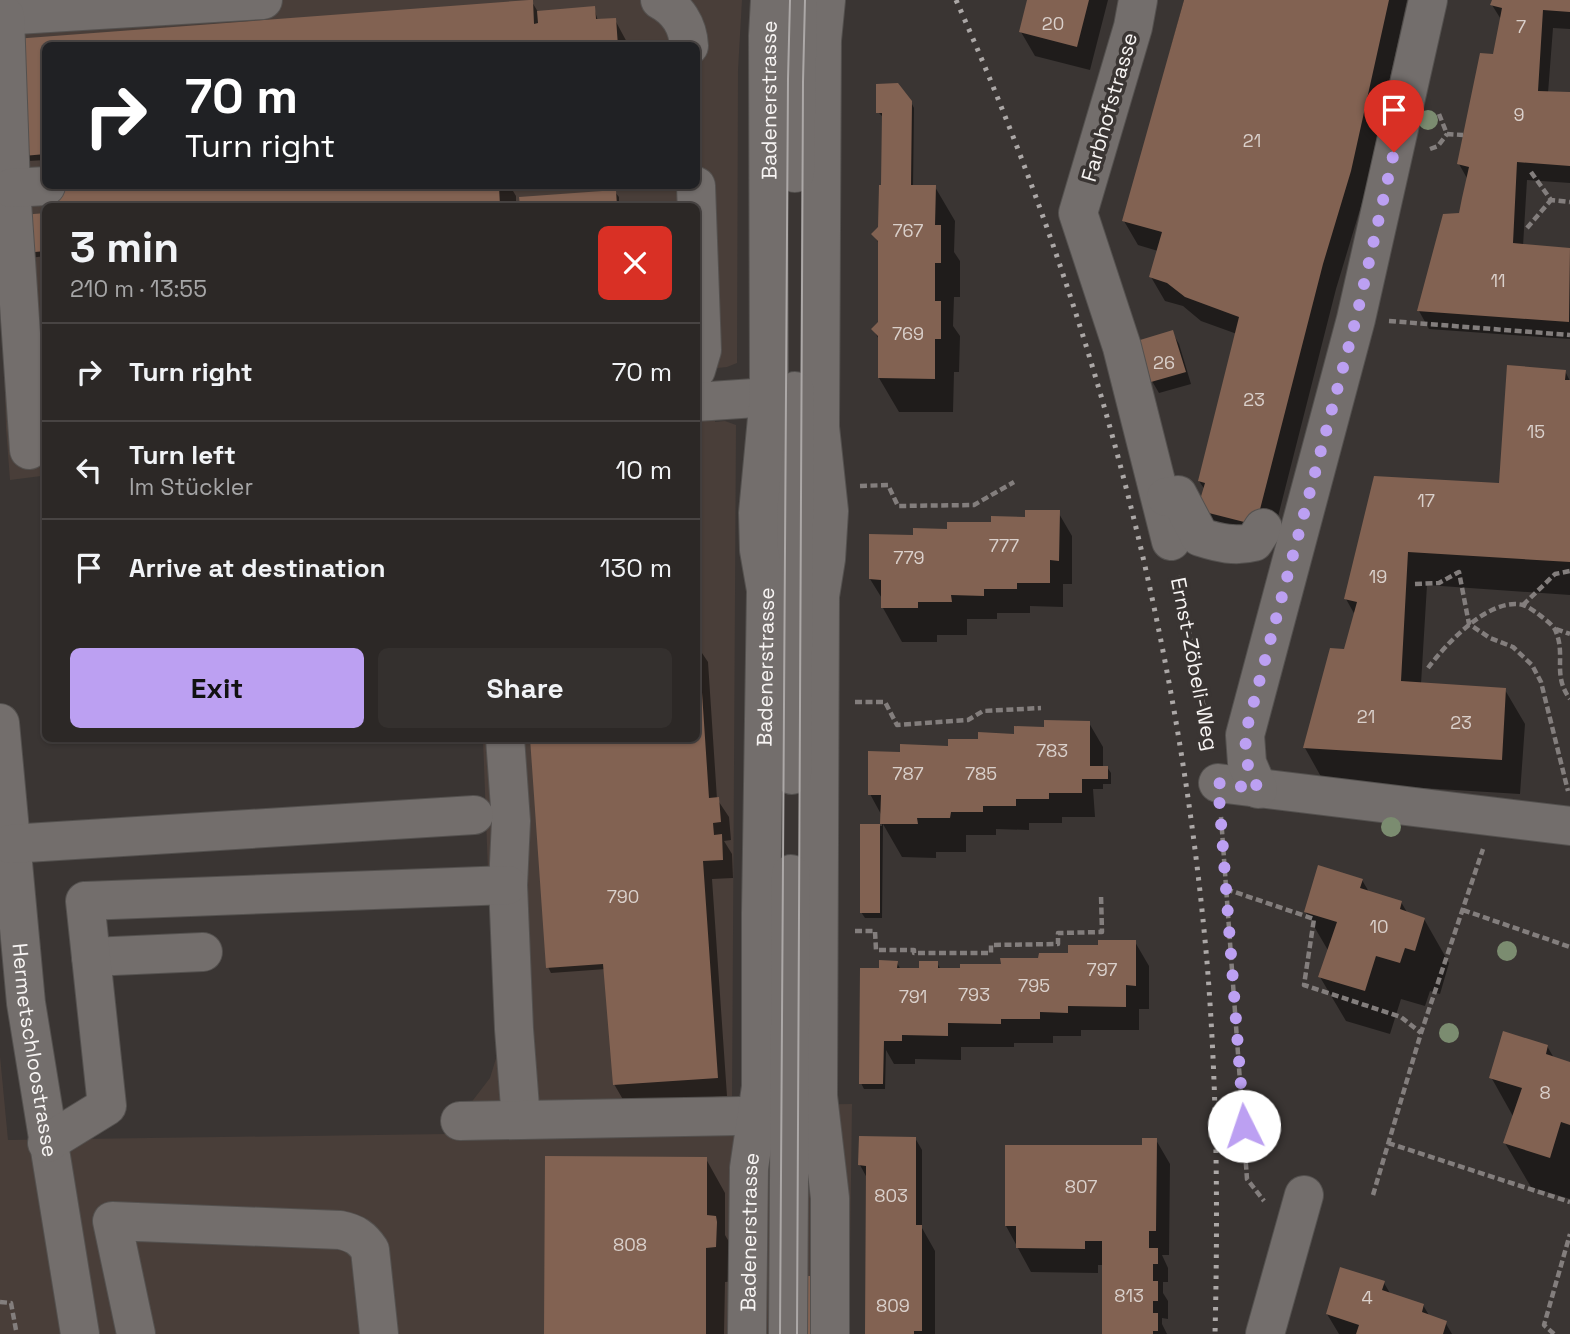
<!DOCTYPE html>
<html lang="en">
<head>
<meta charset="utf-8">
<style>
	body { margin:0; font-family:"Space Grotesk",sans-serif; background:#34302e; color:#f1f3f6; height:100vh; display:flex; flex-direction:column; font-size:26px; white-space:nowrap }
	* { box-sizing:border-box; margin:0 }
	p { font-size:23px; color:#a6a6a7 }
	.icon { flex:none; width:38px; height:38px; fill:none; stroke:currentColor; stroke-width:2; stroke-linecap:round; stroke-linejoin:round }
	.map { position:relative; flex:1; overflow:hidden }
	.details { position:absolute; left:42px; top:203px; width:658px; height:539px; display:flex; flex-direction:column; background:#2c2826; border-radius:10px; box-shadow:0 2px 5px #0004,0 0 0 2px #484443 }
	.details>* { flex:none }
	.guide { position:absolute; left:42px; top:42px; width:658px; height:147px; border-radius:10px; box-shadow:0 2px 5px #0004,0 0 0 2px #484443; background:#202124; color:#fff; overflow:hidden }
	.pin { position:absolute; display:grid; place-items:center; width:60px; height:60px; color:#fff; margin:-72px -30px; border-radius:50% 50% 50% 0; rotate:-45deg; box-shadow:0 0 7px #0007 }
	.pin .icon { rotate:45deg }
	.me { position:absolute; width:77px; margin:-38px; rotate:356deg; stroke-linejoin:round; filter:drop-shadow(0 0 5px #0008) }
	.turn { display:flex; align-items:center; gap:24px; height:147px; padding:0 28px; font-size:32px }
	.turn .icon { width:91px; height:91px; stroke-width:2.5 }
	.turn b { display:block; font-size:49px; line-height:60px }
	.round { display:grid; place-items:center; flex:none; width:74px; height:74px; border-radius:10px; background:#34302e }
	.headline { display:flex; align-items:center; justify-content:space-between; height:119px; padding:0 28px }
	h1 { font-size:42px; font-weight:800; line-height:52px }
	.primary-button { display:flex; gap:14px; margin-top:auto; padding:14px 28px }
	.primary-button a { flex:1; height:80px; border-radius:10px; background:#bca0f2; color:#111; font-size:28px; font-weight:800; line-height:80px; text-align:center }
	.primary-button a+a { background:#34302e; color:#f1f3f6 }
	ul { padding:0; list-style:none }
	li { display:flex; align-items:center; gap:21px; height:98px; padding:0 28px; border-top:2px solid #484443 }
	li div { flex:1 }
	li b { display:block; font-size:26px }
	li em { font-style:normal }
	.map>svg:first-child { display:block }
</style>
</head>
<body>
<div class="map">
<svg width="1570" height="1334" viewBox="0 0 1570 1334">
	<rect width="100%" height="100%" fill="#3a3533"/>
	<path fill="#493e39" fill-rule="evenodd" d="M0,0H742L738,70L737,363L727,367L717,368L713,379L715,422L725,421L736,425L732,1106L852,1104L849,1334H0V1056L8,1140L447,1134L490,1078L498,1052L489,898L483,739L696,738V206H46L45,468L41,476L10,480L6,428L0,246ZM46,46H696V186H46Z"/>
	<path fill="#0007" d="M1029,0H1108L1090,70L1035,56L1021,32Z
		M1184,0H1407L1364,196L1336,289L1270,548L1213,534L1205,490L1199,481L1237,334L1201,321L1183,306L1165,301L1151,277L1158,251L1138,245L1124,221Z
		M1493,0H1570V29L1553,28L1548,93L1570,94V183L1527,180L1523,246L1570,250V339L1429,329L1419,311L1460,215L1468,180L1459,164L1494,56L1502,21L1492,5Z
		M532,2L538,12L594,8L598,21L615,20L629,46H46V160L28,161L16,40Z
		M911,102L914,108L913,187H935L955,221L954,252L960,261V297H954L953,326L960,336L959,372H954L953,412H899L879,378L880,341L873,329L880,323V245L873,234L880,228L885,186L884,118L878,112Z
		M166,186H510L516,196V206H53L52,194Z
		M615,192L619,197V206H522L521,198Z
		M46,215V256L29,258Z
		M1172,332L1179,344L1191,384L1159,393L1152,381Z
		M1565,371L1570,381V595L1427,585L1421,684L1505,690L1525,724L1520,794L1324,782L1305,748L1345,651L1355,615L1346,599L1376,477L1500,484Z
		M1058,512L1072,536V584H1063V607L1030,606V613H997V619H967V635H937V642H902L883,608V600L870,579L915,536Z
		M696,644L708,662L717,799L729,817L731,840L724,841L732,854L733,878L712,879L727,1096L625,1103L614,1084L606,969L551,973L548,967L696,738Z
		M1089,723L1103,747V767H1107L1111,773V784H1103V789H1093L1095,817H1062V823H1029V830L996,829V835H966V852H936V858L902,857L883,824L882,918H865L861,912L862,826H882V816L870,794L901,753L950,748L1045,728Z
		M1362,880L1369,892L1401,902L1408,914L1424,919L1449,963L1440,994L1430,991L1425,1006L1401,999L1390,1034L1346,1021L1320,977L1329,952L1305,911Z
		M1135,942L1149,966V1009H1139V1030H1081V1036H1053V1043H1014V1047H961V1060L915,1059V1064H894L886,1050L885,1089H864L861,1083L878,969L897,963L901,970H920L937,963L941,970L1002,966Z
		M1547,1046L1554,1058L1570,1063V1199L1531,1187L1505,1143L1514,1118L1491,1077Z
		M915,1138L922,1150V1228L935,1251V1334H867V1178L860,1165Z
		M1156,1140L1170,1164L1169,1255H1162L1168,1268V1282H1163V1293L1168,1301V1319L1162,1318V1324L1167,1334H1104V1265H1098V1273L1031,1272L1006,1226Z
		M706,1159L725,1193V1235L735,1252V1281L725,1282L724,1334H546Z
		M1384,1283L1391,1295L1423,1305L1430,1317L1445,1322L1452,1334H1339L1327,1314Z"/>
	<path fill="#826252" d="M529,0H533L534,24L538,23L537,11L595,6L596,19L616,18L618,46H46V154L23,156L14,39Z
		M1027,0H1089L1077,47L1019,32Z
		M1184,0H1389L1351,171L1323,264L1256,525L1197,510L1205,483L1198,481L1239,317L1185,297L1167,283L1149,277L1162,232L1122,221Z
		M1492,0H1570V12L1543,10L1538,91L1570,92V166L1517,162L1513,243L1570,248L1569,322L1417,311L1443,214L1459,213L1462,198L1469,167L1457,164L1480,53L1493,54L1502,8L1490,5Z
		M898,83L912,101L911,185H936L935,225H941V263H935V301H941V339H935V379L878,378V336L871,329L878,322V241L871,234L878,227L879,185H881L882,113H876V84Z
		M142,186H499L500,206H52L50,192Z
		M616,190L617,206H520L519,197Z
		M46,213V251L24,253L21,215Z
		M1173,330L1186,372L1151,382L1140,340Z
		M1507,365L1566,370L1565,380H1570V562L1408,552L1401,681L1506,688L1502,760L1303,748L1330,648L1344,649L1357,602L1344,599L1374,476L1499,483Z
		M1025,510H1060L1059,561L1050,560V583H1017V589H984V596L951,595L952,602H918V608H881V580L869,579V534L913,535V528L947,529V522H991V516L1025,517Z
		M696,647H699L709,798L719,797L721,822L713,823L714,835L722,834L723,860L703,861L718,1078L613,1085L603,964L546,968L530,738H696Z
		M1044,720L1090,721V766H1108V779H1082V793H1049V799H1016V806H983V812H951L950,818H917L918,824H880L881,795H868V751L900,752V744L948,746V739H978V732L1014,734V726L1044,727Z
		M860,824H880V913H860Z
		M1318,865L1363,879L1360,888L1402,901L1400,909L1425,918L1415,951L1405,948L1400,963L1376,956L1365,991L1318,977L1337,922L1304,912Z
		M1098,940H1136V986L1126,985V1007L1068,1006V1013L1040,1012V1019H1001V1024L948,1023V1036L902,1035V1041H884L883,1084H859L860,968H879V960L898,961L897,968H919V961H938V968H960V964H1001L1000,958H1038L1039,953H1068V945H1098Z
		M1503,1031L1548,1045L1546,1054L1570,1062V1125L1561,1122L1550,1158L1503,1143L1522,1088L1489,1078Z
		M859,1136L916,1137V1225H922V1331H914V1334H865L866,1166L858,1165Z
		M1142,1138H1157L1156,1231H1149V1248H1158V1264H1153V1281H1158V1301H1153V1313H1158V1331H1153V1334H1102V1241H1085V1249L1016,1248V1226H1005V1145H1142Z
		M545,1156L707,1157V1215L716,1216L717,1222L716,1247L706,1248V1334H544Z
		M1340,1267L1385,1281L1382,1290L1424,1304L1422,1312L1447,1321L1443,1334H1356L1359,1325L1326,1314Z
		M806,1276H818V1334H805Z"/>
	<g fill="none" stroke-linecap="round" stroke-linejoin="round">
		<g stroke="#54514f" stroke-width="40">
			<g id="minor">
				<path d="M660,0C677,9 688,25 689,46"/>
				<path d="M826,0L822,40L820,427L829,511L826,559L820,596L818,1096L830,1198V1334"/>
				<path d="M1138,0L1133,27L1078,213L1122,347L1171,541"/>
				<path d="M0,16L263,0"/>
				<path d="M5,16L11,188L29,450"/>
				<path d="M795,173L798,0"/>
				<path d="M696,186L702,350L696,370"/>
				<path d="M11,188L46,186"/>
				<path d="M696,402L769,397"/>
				<path d="M1166,497L1178,495L1200,537C1219,543 1235,547 1254,542L1263,528"/>
				<path id="s1" d="M0,723L26,1003L80,1334"/>
				<path d="M505,738L511,821L508,885L514,1029L521,1120"/>
				<path d="M792,775L795,391"/>
				<path d="M1218,783L1570,826"/>
				<path d="M1258,789L1247,763L1245,735L1356,319L1428,0"/>
				<path d="M10,844L474,815"/>
				<path d="M91,957L203,952"/>
				<path d="M460,1121L740,1116"/>
				<path d="M47,1143L107,1106L85,901L508,885"/>
				<path d="M136,1334L112,1221L340,1230C355,1233 362,1238 370,1250L379,1334"/>
				<path id="s2" d="M747,1334L749,1168L761,1087V913L766,590L759,550L758,513L769,397L768,36L770,0"/>
				<path d="M788,1334L791,874"/>
				<path d="M1265,1334L1304,1195"/>
			</g>
		</g>
		<path stroke="#837e7d" stroke-width="4.5" stroke-dasharray="7 3.5" stroke-linecap="butt" d="M1439,114L1447,134L1463,135
			M1430,149L1438,146L1447,134
			M1531,172L1551,200L1570,202
			M1527,228L1551,200
			M1389,321L1570,335
			M860,486L888,485L898,506L974,505L1014,482
			M1178,576L1208,729
			M1415,584L1439,583L1459,572L1469,624L1490,638L1513,647L1532,665L1541,682L1568,791
			M1523,605L1555,574L1570,571
			M1556,629L1570,634
			M1428,668C1446,644 1489,597 1523,605C1527,606 1534,611 1537,613C1543,618 1554,625 1556,632C1566,656 1552,675 1570,699
			M855,702H885L897,725L968,720L983,711L1041,708
			M1221,817L1247,1179L1264,1201
			M1226,889L1314,919L1304,985L1401,1017L1421,1033
			M1463,910L1570,947
			M855,931H875L876,950H914V953H991V945L1058,944V933L1102,932L1101,895
			M1388,1143L1570,1202
			M1373,1195L1421,1033L1483,849
			M0,1302L11,1303L16,1330
			M1554,1334L1544,1325L1570,1234"/>
		<use href="#minor" stroke="#736e6c" stroke-width="38"/>
		<path stroke="#aca8a7" stroke-width="2" d="M780,1334L788,79L790,0
			M797,1334L803,82L805,0"/>
		<path stroke="#aca8a7" stroke-width="5" stroke-dasharray="3.5 7" stroke-linecap="butt" d="M956,0C1092,305 1178,629 1207,962C1217,1086 1218,1210 1215,1334"/>
	</g>
	<g fill="#7b8c70">
		<circle cx="1428" cy="120" r="10"/>
		<circle cx="1391" cy="827" r="10"/>
		<circle cx="1507" cy="951" r="10"/>
		<circle cx="1449" cy="1033" r="10"/>
	</g>
	<g fill="none" stroke-linecap="round" stroke-linejoin="round">
		<path stroke="#bca0f2" stroke-width="12" stroke-dasharray="0 21.6" d="M1244,1126L1218,783L1258,789L1247,763L1245,735L1356,319L1394,152"/>
	</g>
	<g text-anchor="middle" dominant-baseline="central" stroke-width="7" stroke-linejoin="round" paint-order="stroke">
		<g font-size="18" fill="#dad0cb">
			<text x="1053" y="23">20</text>
			<text x="1521" y="26">7</text>
			<text x="1519" y="114">9</text>
			<text x="1252" y="140">21</text>
			<text x="908" y="230">767</text>
			<text x="1498" y="280">11</text>
			<text x="908" y="333">769</text>
			<text x="1164" y="362">26</text>
			<text x="1254" y="399">23</text>
			<text x="1536" y="431">15</text>
			<text x="1426" y="500">17</text>
			<text x="1004" y="545">777</text>
			<text x="909" y="557">779</text>
			<text x="1378" y="576">19</text>
			<text x="1366" y="716">21</text>
			<text x="1461" y="722">23</text>
			<text x="1052" y="750">783</text>
			<text x="908" y="773">787</text>
			<text x="981" y="773">785</text>
			<text x="623" y="896">790</text>
			<text x="1379" y="926">10</text>
			<text x="1102" y="969">797</text>
			<text x="1034" y="985">795</text>
			<text x="974" y="994">793</text>
			<text x="913" y="996">791</text>
			<text x="1545" y="1092">8</text>
			<text x="1081" y="1186">807</text>
			<text x="891" y="1195">803</text>
			<text x="630" y="1244">808</text>
			<text x="1129" y="1295">813</text>
			<text x="1367" y="1297">4</text>
			<text x="893" y="1305">809</text>
		</g>
		<g font-size="21" fill="#f7f4f3" stroke="#3a3533">
			<text stroke="none"><textPath href="#s2" startOffset="1236">Badenerstrasse</textPath></text>
			<text transform="translate(1109 107) rotate(-74)">Farbhofstrasse</text>
			<text transform="translate(1195 664) rotate(79)">Ernst-Zöbeli-Weg</text>
			<text stroke="none"><textPath href="#s2" startOffset="668">Badenerstrasse</textPath></text>
			<text stroke="none"><textPath href="#s1" startOffset="329">Hermetschloostrasse</textPath></text>
			<text stroke="none"><textPath href="#s2" startOffset="102">Badenerstrasse</textPath></text>
		</g>
	</g>
</svg>
<div class="pin" style="left:1394px;top:152px;background:#d93025"><svg class="icon" aria-label="arrive" viewBox="0 0 24 24"><path d="M6 21V4h12l-3 4 3 4H6"/></svg></div>
<svg class="me" style="left:1244px;top:1126px" viewBox="-20 -20 40 40"><circle r="19" fill="#fff"/><path d="M0-13L10 11 0 6-10 11z" fill="#bca0f2"/></svg>
<div class="guide">
<div class="turn"><svg class="icon" aria-label="right" viewBox="0 0 24 24"><path d="M7 20v-9h11M14 6l5 5-5 5"/></svg><div><b>70 m</b>Turn right</div></div>
</div>
<section class="details">
<div class="headline"><div><h1>3 min</h1><p>210 m · 13:55</p></div><a class="round" style="background:#d93025;color:#fff"><svg class="icon" aria-label="close" viewBox="0 0 24 24"><path d="M6 6l12 12M18 6L6 18"/></svg></a></div>
<ul>
<li><svg class="icon" aria-label="right" viewBox="0 0 24 24"><path d="M7 20v-9h11M14 6l5 5-5 5"/></svg><div><b>Turn right</b></div><em>70 m</em></li>
<li><svg class="icon" aria-label="left" viewBox="0 0 24 24"><path d="M17 20v-9H6M10 6l-5 5 5 5"/></svg><div><b>Turn left</b><p>Im Stückler</p></div><em>10 m</em></li>
<li><svg class="icon" aria-label="arrive" viewBox="0 0 24 24"><path d="M6 21V4h12l-3 4 3 4H6"/></svg><div><b>Arrive at destination</b></div><em>130 m</em></li>
</ul>
<div class="primary-button"><a>Exit</a><a>Share</a></div>
</section>
</div>
</body>
</html>
